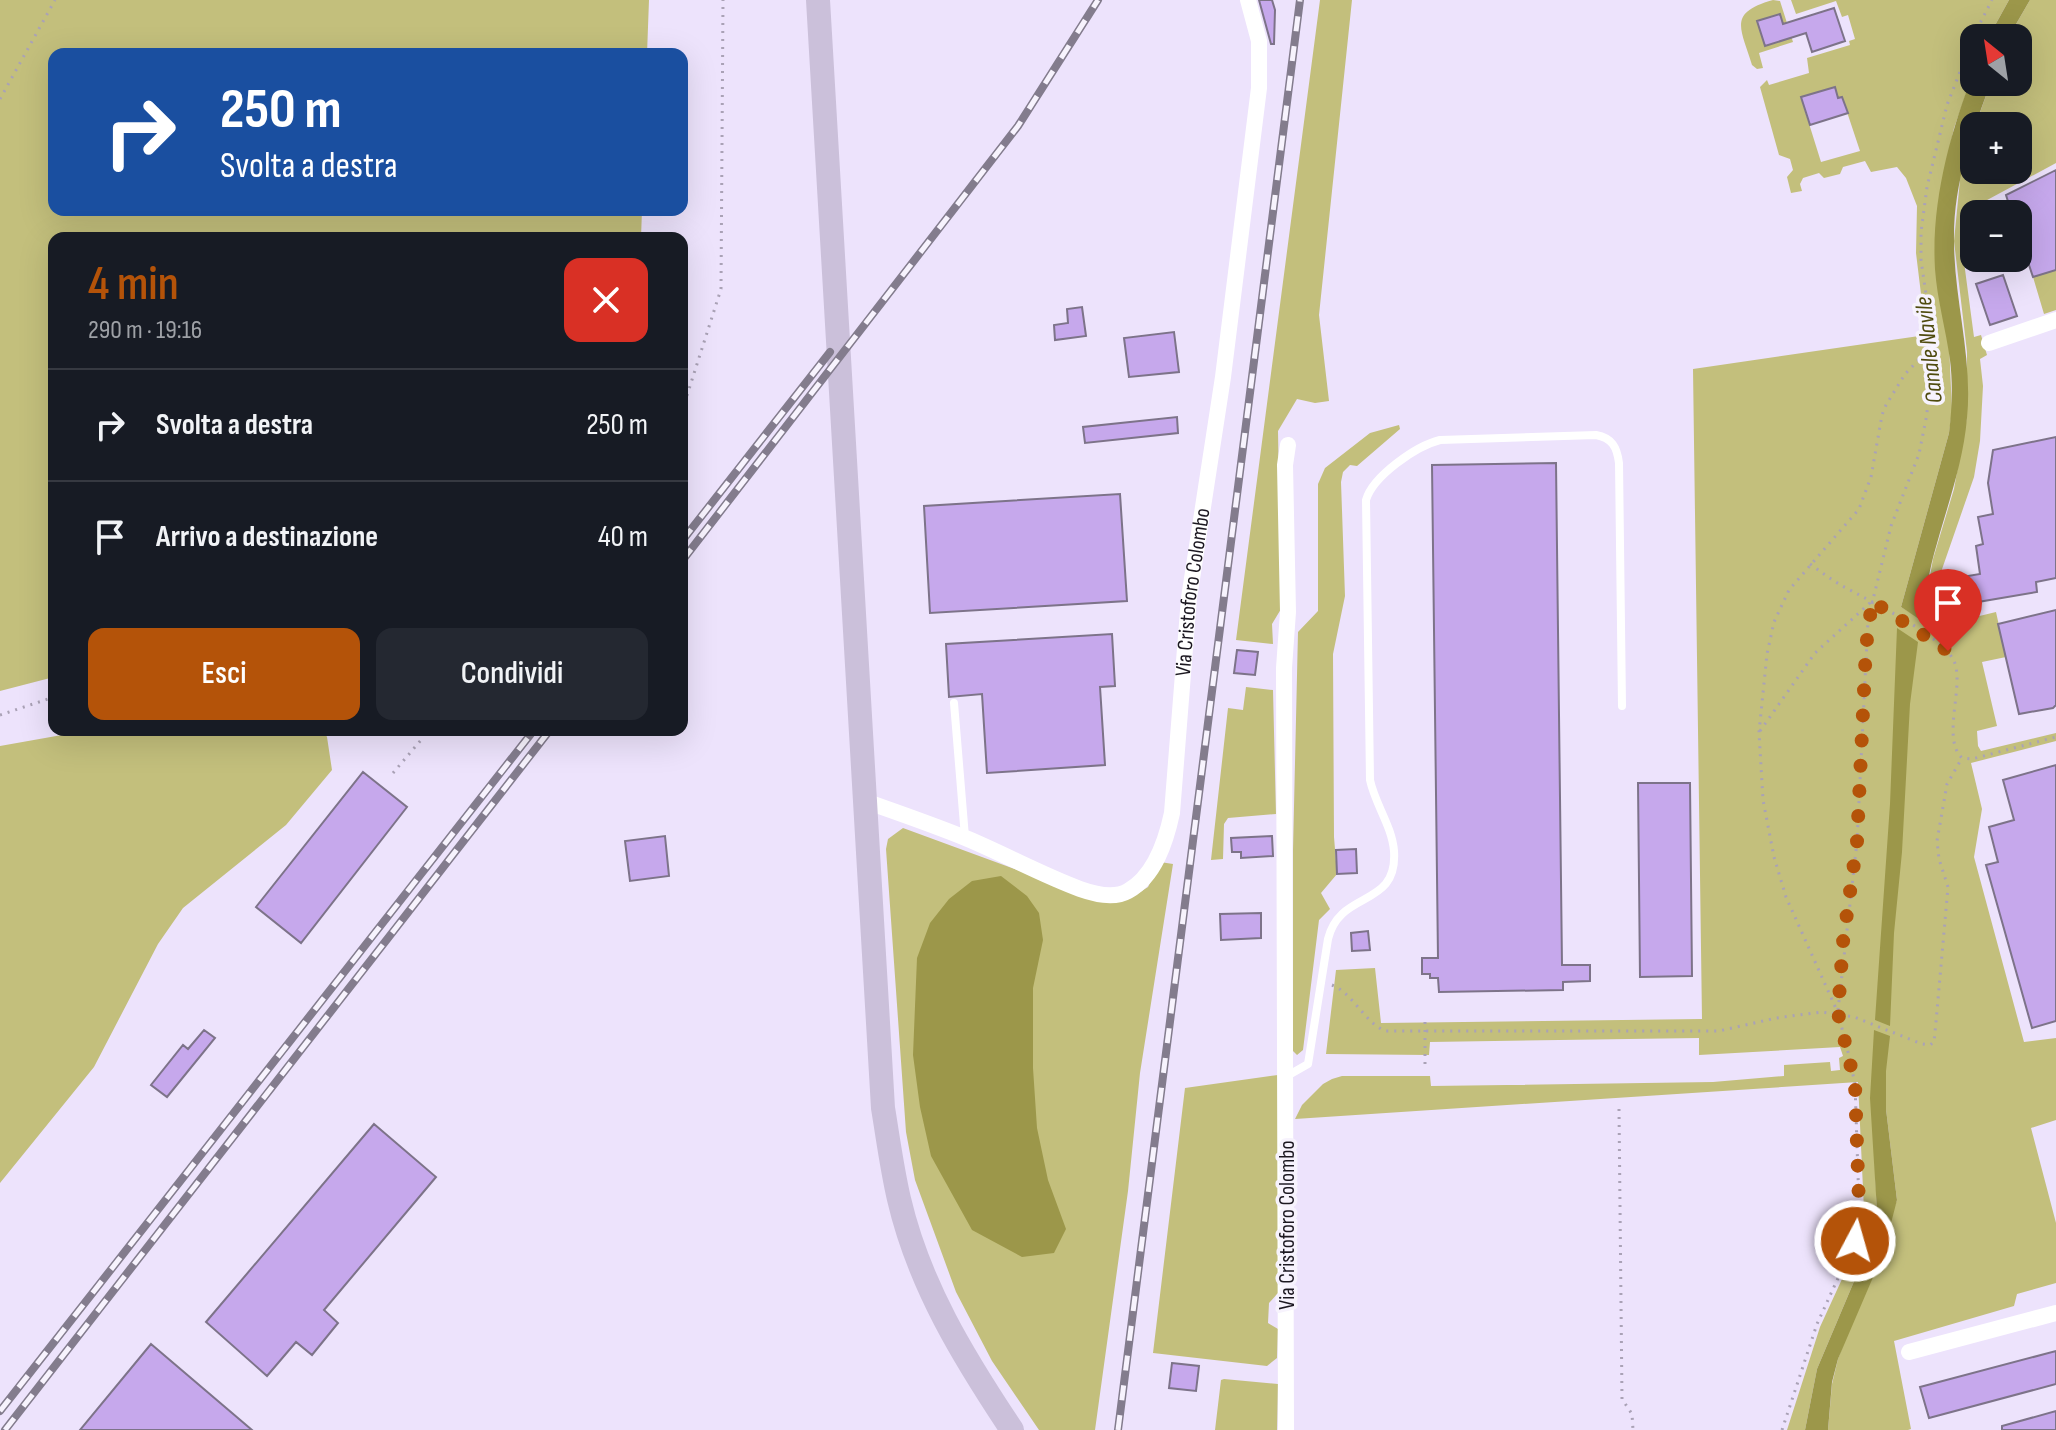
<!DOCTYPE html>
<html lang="it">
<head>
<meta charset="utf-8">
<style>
	body { margin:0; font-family:"Sofia Sans Condensed",sans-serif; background:#242831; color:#f1f3f6; height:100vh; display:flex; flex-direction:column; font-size:30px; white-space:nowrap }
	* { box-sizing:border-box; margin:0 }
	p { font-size:26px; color:#9ea1a6 }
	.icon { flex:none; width:44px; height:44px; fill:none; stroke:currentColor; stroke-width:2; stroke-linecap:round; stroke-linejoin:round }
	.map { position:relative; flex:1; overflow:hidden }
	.sheet { position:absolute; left:48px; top:232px; width:640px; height:504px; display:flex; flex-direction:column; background:#171b24; border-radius:16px; box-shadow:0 8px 32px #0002 }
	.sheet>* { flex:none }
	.banner { position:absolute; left:48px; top:48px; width:640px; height:168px; border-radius:16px; box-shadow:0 8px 32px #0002; background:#1a4fa0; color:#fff; overflow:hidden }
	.needle { width:52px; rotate:330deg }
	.controls { position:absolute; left:1960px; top:24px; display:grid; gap:16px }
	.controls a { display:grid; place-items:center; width:72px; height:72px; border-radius:16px; background:#171b24; box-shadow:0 8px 32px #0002; font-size:40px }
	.pin { position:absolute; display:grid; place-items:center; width:68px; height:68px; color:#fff; margin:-82px -34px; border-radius:50% 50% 50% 0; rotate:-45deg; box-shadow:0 0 8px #0007 }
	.pin .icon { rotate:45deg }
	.me { position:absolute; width:88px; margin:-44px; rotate:6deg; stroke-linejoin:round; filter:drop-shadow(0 0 6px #0008) }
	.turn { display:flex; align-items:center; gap:28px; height:168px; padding:0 40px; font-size:36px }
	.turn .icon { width:104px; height:104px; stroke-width:2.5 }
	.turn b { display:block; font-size:56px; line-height:68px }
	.round { display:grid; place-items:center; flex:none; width:84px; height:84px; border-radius:16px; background:#242831 }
	.overview { display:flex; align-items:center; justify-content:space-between; height:136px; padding:0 40px }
	h1 { font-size:48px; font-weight:600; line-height:60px; color:#b45309 }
	.button { display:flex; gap:16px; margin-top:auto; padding:16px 40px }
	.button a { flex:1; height:92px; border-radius:16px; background:#b45309; color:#fff; font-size:32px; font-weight:600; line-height:92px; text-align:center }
	.button a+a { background:#242831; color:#f1f3f6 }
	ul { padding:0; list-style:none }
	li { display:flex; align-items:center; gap:24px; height:112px; padding:0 40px; border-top:2px solid #363941 }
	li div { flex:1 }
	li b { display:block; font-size:30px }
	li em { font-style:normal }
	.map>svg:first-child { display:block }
</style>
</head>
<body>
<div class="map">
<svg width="2056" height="1430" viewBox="0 0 2056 1430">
	<rect width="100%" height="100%" fill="#ede3fc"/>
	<path fill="#c3bf7c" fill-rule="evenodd" d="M0,0H649L647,54H54V210H642L641,238H54V677L0,691Z
		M1320,0H1352L1319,315L1329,401L1315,403L1297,399L1278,431L1281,609L1272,624L1273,644L1236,640Z
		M1773,0L1780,1L1793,42L1759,53L1763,68L1757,69L1752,65C1741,28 1727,13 1773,0Z
		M1791,0H2009L1988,38H1974V71L1954,128L1942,182L1952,411L1949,433L1901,607L1922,620L1933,559L1954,489L1967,417V352L1954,241L1961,170L1974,129V170H2018V126H1975L1991,82H2018V38H2008L2030,0H2056V163L1963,213L1962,247L1974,337L1981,335L1987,355L1980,359L1983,386L1980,441L1974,477L1932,598L1938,626L1996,612L2006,657L1982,662L1997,726L1977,731L1978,746L1981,751L2056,733V741L1971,763L1982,809L1974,857L2024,1042L2056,1038V1120L2031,1128L2056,1223V1283L2017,1294L2014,1306L1894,1341L1911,1429L1908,1430H1828L1832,1384L1838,1359L1897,1200L1886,1109L1885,1082L1871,1081L1877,1211L1869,1246L1817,1369L1805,1430H1787L1820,1327L1859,1242L1864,1210L1858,1082L1295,1119L1302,1105L1323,1084L1332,1079L1342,1076H1430L1431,1086L1713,1082L1784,1076V1065L1830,1062L1831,1071L1840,1070L1839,1058L1843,1056L1840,1047L1699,1055V1038L1430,1042L1429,1055L1326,1054L1336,970L1375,968L1381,1023L1702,1019L1693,369L1926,335L1916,253L1917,206L1906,178L1897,167L1871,172L1865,161L1843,167L1840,174L1824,178L1819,173L1803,178L1800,184L1802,191L1791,193L1787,177L1793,170L1790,159L1779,155L1760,87L1767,80L1769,85L1809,73L1807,58L1850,45L1849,41L1855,39L1848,15L1842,17L1836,1L1796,14ZM1834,87L1838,98L1842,97L1860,151L1821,162L1801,98Z
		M2056,270V310L2044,314L2033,277Z
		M1399,425L1400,429L1357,466L1350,465L1343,472L1341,482L1345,596L1333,654L1334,837L1337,874L1321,893L1330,909L1319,920L1303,1050L1297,1055L1293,1051V850L1298,632L1318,611V484L1325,468L1370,433Z
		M1246,687L1273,690L1276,814L1228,818L1224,824L1223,859L1211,860L1228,708L1243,710Z
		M90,730H323L327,737L332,770L286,825L183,908L158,944L94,1067L0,1183V746Z
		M903,828L1077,892L1129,899L1148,887L1160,862L1173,864L1140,1073L1128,1191L1095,1430H1039L992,1361L956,1292L915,1180L906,1132L886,849L888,839Z
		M1278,1075V1293L1269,1303L1268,1323L1278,1329L1277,1358L1267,1366L1153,1353L1185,1088Z
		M1224,1379L1278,1384L1277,1430H1215L1221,1380Z"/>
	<path fill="#9c974a" d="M2009,0H2030L2008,38H1988Z
		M1974,71V82H1991C1972,133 1953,184 1954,241C1954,300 1973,358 1967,418C1963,465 1946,509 1934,554C1928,576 1925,599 1922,621L1901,607L1949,433C1952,409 1953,384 1950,360C1946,330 1937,299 1935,269C1931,202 1950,133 1974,71Z
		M1897,628L1918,642L1910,704L1902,852L1894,933L1890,1026L1875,1020L1890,804Z
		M1001,876L1027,896L1039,913L1043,940L1033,988V1068L1037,1128L1048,1180L1066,1229L1054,1253L1022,1257L972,1230L931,1156L920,1107L913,1055L917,958L930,923L949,899L972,881Z
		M1874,1030L1890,1036L1886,1071V1109L1897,1200L1883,1254L1838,1359L1832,1382L1828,1430H1805L1817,1369L1869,1246L1877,1211L1870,1098Z"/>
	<path fill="#c6a8ec" stroke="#7d7389" stroke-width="2" d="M1259,0H1272L1275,10L1274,44H1271Z
		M1834,8L1845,41L1812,52L1806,33L1765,46L1757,21L1780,14L1783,24Z
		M1835,87L1838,98L1842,97L1848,113L1810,125L1801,97Z
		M2056,170V270L2033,277L2018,232V214H2012L2006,195Z
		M2003,275L2017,316L1990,325L1976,284Z
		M1082,307L1086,336L1055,340L1054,325L1068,323L1067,309Z
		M1174,332L1179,372L1129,377L1124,338Z
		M1177,417L1178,433L1085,443L1083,427Z
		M2056,437V578L2036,582L2037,592L1966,604L1962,577L1980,574L1976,546L1983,544L1978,517L1993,514L1988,483L1993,450Z
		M1556,463L1562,965H1590V981L1563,982V990L1439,992L1438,978H1430V974H1422V958H1438L1432,465Z
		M1120,494L1127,601L930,613L924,506Z
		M2056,610V705L2053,708L2019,714L1998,624Z
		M1112,634L1115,686L1100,687L1105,765L987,773L982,694L949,697L946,644Z
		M1237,650L1258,652L1255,675L1234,673Z
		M2056,765V1021L2032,1028L1986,865L1998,862L1989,827L2014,820L2003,780Z
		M363,772L407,807L301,943L256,907Z
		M1638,783H1690L1692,976L1640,977Z
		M665,836L669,876L630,881L625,841Z
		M1272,836L1273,856L1241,858V852H1232L1231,838Z
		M1356,849L1357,873L1337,874L1336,850Z
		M1261,913V938L1221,940L1220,914Z
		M1368,931L1370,950L1352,951L1351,933Z
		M204,1030L215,1038L167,1097L151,1085L183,1045L188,1049Z
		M374,1124L436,1177L324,1310L338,1323L312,1355L296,1342L267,1376L206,1322Z
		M151,1344L252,1430H80Z
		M2056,1351V1384L1929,1418L1920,1387Z
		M1172,1363L1199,1366L1196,1391L1169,1388Z
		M2056,1411V1430H2002V1426Z"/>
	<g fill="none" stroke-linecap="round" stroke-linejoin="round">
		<path stroke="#aaa2b6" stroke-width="3" stroke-dasharray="2 6" stroke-linecap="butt" d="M0,99L55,0
			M682,411L721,289L723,0
			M1810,564C1824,574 1837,584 1852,591C1877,605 1942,636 1954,661C1965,686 1941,738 1962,758L1972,759L2056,737
			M0,715L54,697
			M1760,731L1815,653L1872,601
			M393,773L421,740L423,730
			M1332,985C1354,994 1363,1021 1385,1031H1719L1776,1018L1822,1012L1854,1017L1922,1044L1930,1045L1934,1042L1936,1022L1948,887L1939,859L1937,841L1947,784L1962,758
			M1838,1010L1857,842L1868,620L1891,526L1919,454L1927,414L1930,322L1921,260V232L1927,187L1947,105L1976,31L1992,0
			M1425,1022V1064
			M1619,1109L1622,1399L1632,1414L1633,1430
			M1782,1430L1817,1324L1855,1241L1859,1205L1855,1084L1848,1052L1838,1013L1786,897L1774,857L1763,800L1759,732L1767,654L1774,622L1789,590L1859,509L1871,477L1882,415L1886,405L1905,374L1930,348"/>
		<path stroke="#fff" stroke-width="8" d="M954,703L965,837
			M1287,1076L1308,1064L1328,939C1340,889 1398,909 1394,851C1392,826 1375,804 1370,780L1366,500C1373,476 1416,446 1440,440L1596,435C1612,438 1617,447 1619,463L1622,706"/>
		<g stroke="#fff" stroke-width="16">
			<path d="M1989,343L2056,320"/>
			<path id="s1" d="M865,801C899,813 934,825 968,839C1006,855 1042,875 1080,889C1094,894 1114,899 1128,891C1155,876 1166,841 1172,813L1189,598L1223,377L1259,88V41L1248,0"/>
			<path d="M1909,1352L2056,1313"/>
			<path d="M1286,1430L1284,668L1288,612L1285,465L1288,445"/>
		</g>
		<path stroke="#cbc0da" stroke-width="24" d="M818,0L883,1108C888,1138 892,1169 899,1199C919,1285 964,1358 1012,1430"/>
		<g stroke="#837c8d" stroke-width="8">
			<path id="rail" d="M682,541L830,352
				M682,561L1018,126L1098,0
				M0,1411L534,730
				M5,1430L550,730
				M1118,1430L1300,0"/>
		</g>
		<use href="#rail" stroke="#f7f3fd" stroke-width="5" stroke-dasharray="15" stroke-linecap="butt"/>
	</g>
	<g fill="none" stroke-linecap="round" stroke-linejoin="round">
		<path stroke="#b45309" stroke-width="14" stroke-dasharray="0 25.2" d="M1855,1241L1859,1205L1855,1084L1838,1013L1843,942L1857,842L1866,647L1872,601L1948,651"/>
	</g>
	<g text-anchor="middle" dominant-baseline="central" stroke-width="7" stroke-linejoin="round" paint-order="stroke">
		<g font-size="22" fill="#1c1821" stroke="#f7f3fd">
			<text stroke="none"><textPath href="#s1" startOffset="596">Via Cristoforo Colombo</textPath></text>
			<text transform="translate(1287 1225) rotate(-90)">Via Cristoforo Colombo</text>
		</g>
		<g font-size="24" font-style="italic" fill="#4f4b0f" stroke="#f7f3fd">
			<text transform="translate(1929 350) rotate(-96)">Canale Navile</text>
		</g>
	</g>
</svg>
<div class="controls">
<a><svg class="needle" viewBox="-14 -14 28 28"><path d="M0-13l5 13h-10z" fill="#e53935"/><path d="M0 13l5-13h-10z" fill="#9ea1a6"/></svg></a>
<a>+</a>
<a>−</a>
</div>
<div class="pin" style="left:1948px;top:651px;background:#d93025"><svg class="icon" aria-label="arrive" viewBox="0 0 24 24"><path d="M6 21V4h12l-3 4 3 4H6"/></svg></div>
<svg class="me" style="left:1855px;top:1241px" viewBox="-20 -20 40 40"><circle r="17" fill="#b45309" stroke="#fff" stroke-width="3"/><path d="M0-11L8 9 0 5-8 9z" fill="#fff"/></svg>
<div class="banner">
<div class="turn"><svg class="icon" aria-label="right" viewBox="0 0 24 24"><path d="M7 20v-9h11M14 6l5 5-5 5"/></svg><div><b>250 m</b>Svolta a destra</div></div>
</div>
<section class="sheet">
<div class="overview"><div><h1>4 min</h1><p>290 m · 19:16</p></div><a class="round" style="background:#d93025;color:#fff"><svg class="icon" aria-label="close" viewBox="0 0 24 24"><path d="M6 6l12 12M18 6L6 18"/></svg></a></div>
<ul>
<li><svg class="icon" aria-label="right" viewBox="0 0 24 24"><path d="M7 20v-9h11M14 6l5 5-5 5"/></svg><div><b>Svolta a destra</b></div><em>250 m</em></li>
<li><svg class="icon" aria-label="arrive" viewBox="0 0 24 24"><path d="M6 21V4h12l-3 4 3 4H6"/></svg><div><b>Arrivo a destinazione</b></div><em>40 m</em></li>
</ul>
<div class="button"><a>Esci</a><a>Condividi</a></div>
</section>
</div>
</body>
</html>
